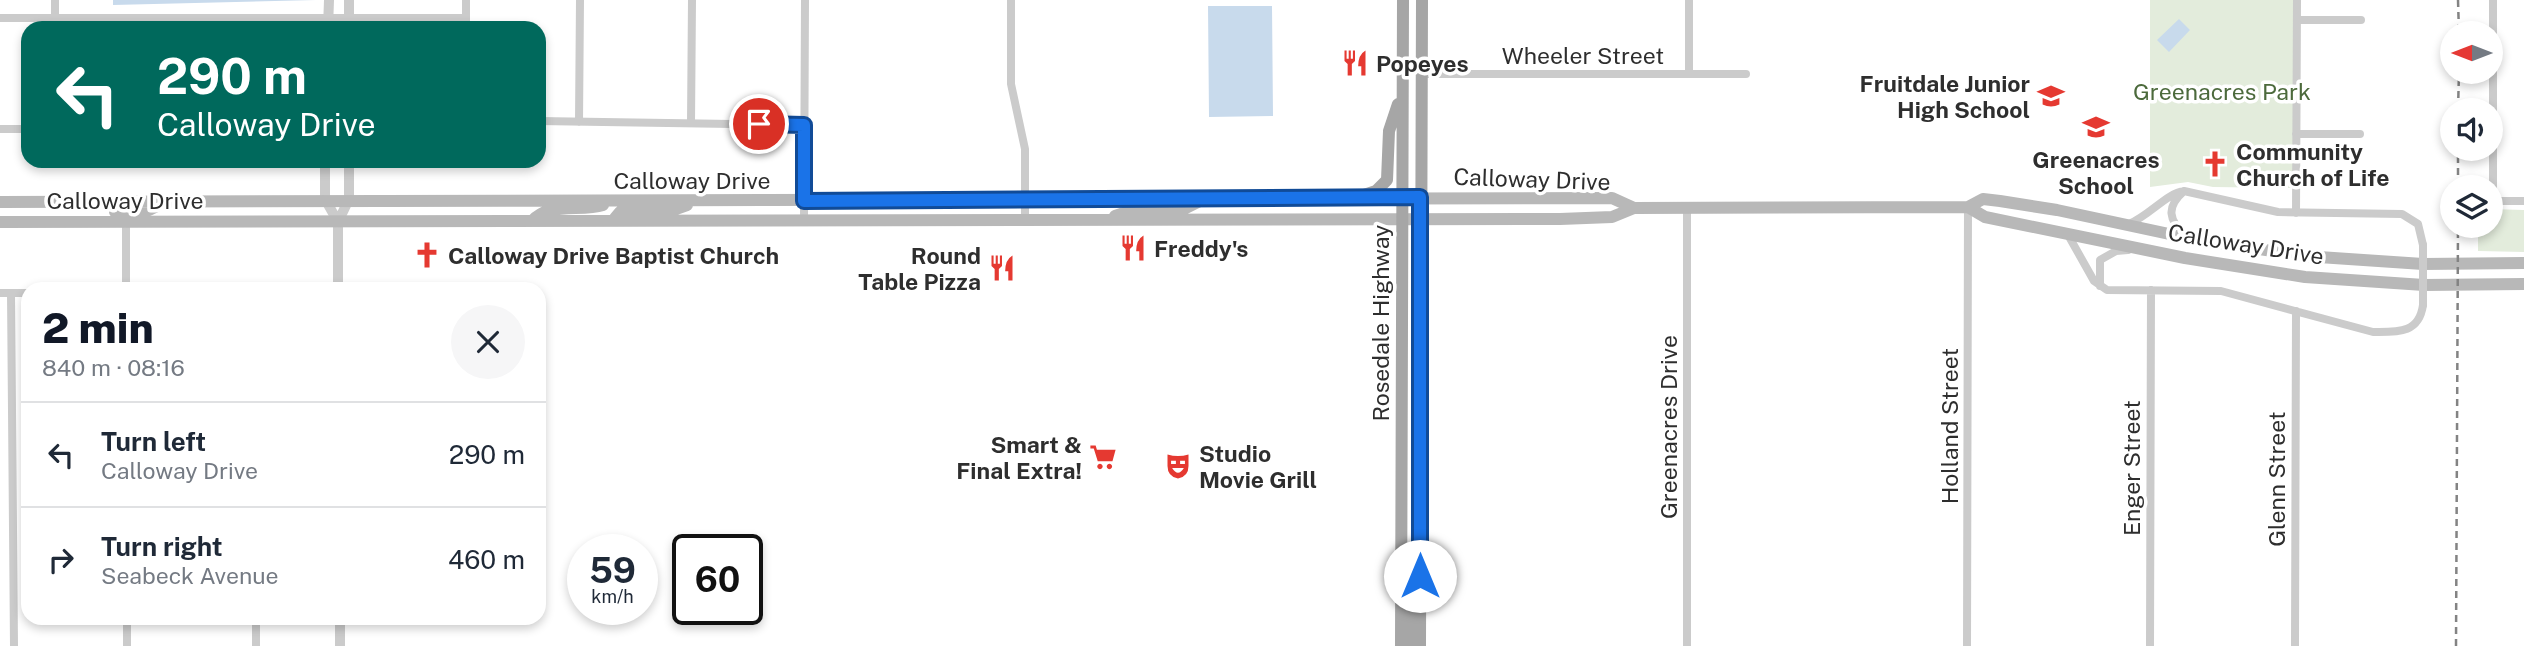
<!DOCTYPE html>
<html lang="en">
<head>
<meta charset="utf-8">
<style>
	body { margin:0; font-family:"Public Sans",sans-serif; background:#f6f6f7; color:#1f2937; height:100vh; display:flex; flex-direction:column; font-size:26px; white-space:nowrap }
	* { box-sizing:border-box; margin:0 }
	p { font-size:23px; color:#747a83 }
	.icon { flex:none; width:38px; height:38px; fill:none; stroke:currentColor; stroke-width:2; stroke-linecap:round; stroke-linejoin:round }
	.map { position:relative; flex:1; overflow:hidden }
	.sheet { position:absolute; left:21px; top:282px; width:525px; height:343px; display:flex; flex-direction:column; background:#fff; border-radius:21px; box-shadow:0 4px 10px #0003 }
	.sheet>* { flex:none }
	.guide { position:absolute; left:21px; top:21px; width:525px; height:147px; border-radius:21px; box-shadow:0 4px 10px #0003; background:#00695c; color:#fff; overflow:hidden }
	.needle { width:46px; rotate:270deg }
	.fabs { position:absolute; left:2440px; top:21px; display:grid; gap:14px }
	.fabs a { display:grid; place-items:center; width:63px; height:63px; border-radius:50%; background:#fff; box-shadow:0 4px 10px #0003; font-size:35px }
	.speed { position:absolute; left:567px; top:534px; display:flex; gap:14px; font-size:35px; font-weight:700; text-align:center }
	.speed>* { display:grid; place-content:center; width:91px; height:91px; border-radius:50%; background:#fff; box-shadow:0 4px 10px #0003; line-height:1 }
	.speed small { font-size:18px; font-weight:400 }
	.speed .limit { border:4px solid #111; border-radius:10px; background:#fff; color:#111 }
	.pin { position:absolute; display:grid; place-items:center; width:60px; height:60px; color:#fff; margin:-30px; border:4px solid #fff; border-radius:50%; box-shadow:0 2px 7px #0007 }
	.me { position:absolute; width:77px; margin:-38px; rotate:0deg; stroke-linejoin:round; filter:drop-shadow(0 0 5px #0008) }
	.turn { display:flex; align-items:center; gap:24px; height:147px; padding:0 21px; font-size:32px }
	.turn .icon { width:91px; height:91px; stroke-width:2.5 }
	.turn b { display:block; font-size:49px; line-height:60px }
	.round { display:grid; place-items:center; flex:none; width:74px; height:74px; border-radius:37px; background:#f6f6f7 }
	.overview { display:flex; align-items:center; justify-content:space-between; height:119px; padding:0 21px }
	h1 { font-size:42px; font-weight:800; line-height:52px; color:#111827 }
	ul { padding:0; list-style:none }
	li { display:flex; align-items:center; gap:21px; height:105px; padding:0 21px; border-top:2px solid #e0e1e3 }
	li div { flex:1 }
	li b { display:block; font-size:26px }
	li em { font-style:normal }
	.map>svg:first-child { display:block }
</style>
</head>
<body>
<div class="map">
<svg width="2524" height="646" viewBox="0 0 2524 646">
	<rect width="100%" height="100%" fill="#fff"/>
	<path fill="#e3ecdc" d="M2150,0H2293L2296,188L2213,187L2188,182L2150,187Z
		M2490,209L2524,210V252L2478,251V226H2490Z"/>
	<path fill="#c8daec" d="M113,0H316L113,5Z
		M1208,6H1272L1273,116L1209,117Z
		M2179,19L2190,30L2169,52L2157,40Z"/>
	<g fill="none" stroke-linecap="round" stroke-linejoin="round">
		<path stroke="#cbcbcb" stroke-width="8" d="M55,0V18
			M1011,0V84L1025,149V219
			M2493,0V201H2524
			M0,18H466
			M2297,20H2361
			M466,28V0
			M1421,74H1746
			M1689,74V0
			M539,121L805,125
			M579,122L580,0
			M691,123L692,0
			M0,129H28
			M2296,134H2360
			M2184,191L2278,212L2402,214L2418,224L2423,245
			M1687,208V646
			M2296,213L2297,0
			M804,220L805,0
			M126,221V289
			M2129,224C2150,215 2167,193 2184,191C2166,207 2168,220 2186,236
			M2067,233L2094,281L2107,290L2221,291L2373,332C2397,332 2419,334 2423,305
			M2100,286V260L2116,251L2128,250
			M0,293H28
			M11,293L14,646
			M127,618V646
			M256,618V646
			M1967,646L1968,207
			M2150,646L2151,290
			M2295,646L2296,311"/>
		<path stroke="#cbcbcb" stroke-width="10" d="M328,28L329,0
			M349,28V0
			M325,161V199L338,222
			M338,289V222L349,199V161
			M340,618V646"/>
		<path stroke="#b8b8b8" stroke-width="12" d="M0,202L1612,198L1634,208
			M1968,207L1985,217L2185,258L2305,277L2424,285L2524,284
			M115,212C133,212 151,215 163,200
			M1115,216L1136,209L1182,210L1202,200
			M615,218L620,212L673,210L687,205
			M532,221C548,202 581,212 603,205
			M0,222L1560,219L1612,217L1634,208L1968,207L1983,199L2000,201L2057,210L2188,238L2304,256L2423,264L2524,263"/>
		<path stroke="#a6a6a6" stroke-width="12" d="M1358,197L1376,191L1387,180L1389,131L1398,104
			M1402,551L1410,564L1411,646
			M1401,646L1403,0
			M1420,646L1422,0"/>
		<path stroke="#838383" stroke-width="2.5" stroke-dasharray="7 5" stroke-linecap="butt" d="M2458,0L2459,33
			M2458,110L2459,72
			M2458,187V149
			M2456,646L2458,226"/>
		<path stroke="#cbcbcb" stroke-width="8" d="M2423,305V245"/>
	</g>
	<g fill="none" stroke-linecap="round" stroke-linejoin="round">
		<g stroke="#114b97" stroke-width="18">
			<path id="route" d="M759,124L804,125V201L1420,197V576"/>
		</g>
		<use href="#route" stroke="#1a73e8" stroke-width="12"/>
	</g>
	<defs>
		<g id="restaurant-bare" transform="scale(2.1)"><path d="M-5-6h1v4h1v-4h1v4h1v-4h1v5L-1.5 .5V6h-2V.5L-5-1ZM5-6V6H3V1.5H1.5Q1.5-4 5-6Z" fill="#e53931" stroke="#fff" stroke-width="2.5" paint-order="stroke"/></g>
		<g id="school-bare" transform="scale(2.1)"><path d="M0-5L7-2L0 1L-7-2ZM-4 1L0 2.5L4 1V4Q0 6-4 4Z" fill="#e53931" stroke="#fff" stroke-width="2.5" paint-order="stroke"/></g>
		<g id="church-bare" transform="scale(2.1)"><path d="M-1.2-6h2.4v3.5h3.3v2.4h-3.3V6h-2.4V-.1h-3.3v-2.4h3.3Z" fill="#e53931" stroke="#fff" stroke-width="2.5" paint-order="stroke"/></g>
		<g id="supermarket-bare" transform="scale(2.1)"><path d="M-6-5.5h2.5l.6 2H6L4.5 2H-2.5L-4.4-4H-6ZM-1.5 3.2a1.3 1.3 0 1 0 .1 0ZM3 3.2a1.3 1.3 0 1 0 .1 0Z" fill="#e53931" stroke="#fff" stroke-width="2.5" paint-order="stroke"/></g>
		<g id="theatre-bare" transform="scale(2.1)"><path d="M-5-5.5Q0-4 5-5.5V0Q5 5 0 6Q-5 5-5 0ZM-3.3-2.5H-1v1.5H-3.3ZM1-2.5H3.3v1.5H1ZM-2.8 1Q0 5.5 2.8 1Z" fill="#e53931" stroke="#fff" stroke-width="2.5" paint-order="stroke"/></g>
	</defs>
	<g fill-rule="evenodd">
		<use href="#restaurant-bare" x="1355" y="63"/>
		<use href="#school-bare" x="2051" y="96"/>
		<use href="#school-bare" x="2096" y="127"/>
		<use href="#church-bare" x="2215" y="164"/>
		<use href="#restaurant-bare" x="1133" y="248"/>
		<use href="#church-bare" x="427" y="255"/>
		<use href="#restaurant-bare" x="1002" y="268"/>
		<use href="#supermarket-bare" x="1103" y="457"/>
		<use href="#theatre-bare" x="1178" y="466"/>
	</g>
	<g text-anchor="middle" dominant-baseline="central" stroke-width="7" stroke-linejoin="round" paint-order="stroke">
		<g font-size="23" fill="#2e2e2e" stroke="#fff">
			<text x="1583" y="55">Wheeler Street</text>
			<text transform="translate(1532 179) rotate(2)">Calloway Drive</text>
			<text x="692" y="180">Calloway Drive</text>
			<text x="125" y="200">Calloway Drive</text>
			<text transform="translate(2246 244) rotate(9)">Calloway Drive</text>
			<text transform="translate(1380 323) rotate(-90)">Rosedale Highway</text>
			<text transform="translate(1949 426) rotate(-90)">Holland Street</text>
			<text transform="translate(1668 427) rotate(-90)">Greenacres Drive</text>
			<text transform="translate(2131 468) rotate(-90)">Enger Street</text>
			<text transform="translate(2276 479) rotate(-90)">Glenn Street</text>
		</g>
		<g font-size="23" font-weight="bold" fill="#2e2e2e" stroke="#fff" text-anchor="start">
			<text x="1376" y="63">Popeyes</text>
			<text x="2030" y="83" text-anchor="end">Fruitdale Junior<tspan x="2030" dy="26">High School</tspan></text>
			<text x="2236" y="151">Community<tspan x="2236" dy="26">Church of Life</tspan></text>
			<text x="2096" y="159" text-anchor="middle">Greenacres<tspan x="2096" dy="26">School</tspan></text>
			<text x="1154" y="248">Freddy's</text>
			<text x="448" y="255">Calloway Drive Baptist Church</text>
			<text x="981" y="255" text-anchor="end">Round<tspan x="981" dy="26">Table Pizza</tspan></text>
			<text x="1082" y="444" text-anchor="end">Smart &amp;<tspan x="1082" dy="26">Final Extra!</tspan></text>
			<text x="1199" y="453">Studio<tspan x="1199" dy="26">Movie Grill</tspan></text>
		</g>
		<g font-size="23" fill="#4c6a3c" stroke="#fff">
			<text x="2222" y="91">Greenacres Park</text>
		</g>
	</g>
</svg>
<div class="fabs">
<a><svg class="needle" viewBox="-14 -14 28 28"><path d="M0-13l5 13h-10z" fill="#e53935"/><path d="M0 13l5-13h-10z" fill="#747a83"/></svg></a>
<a><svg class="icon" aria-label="sound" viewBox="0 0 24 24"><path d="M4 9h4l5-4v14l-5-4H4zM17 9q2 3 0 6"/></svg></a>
<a><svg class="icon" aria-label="layers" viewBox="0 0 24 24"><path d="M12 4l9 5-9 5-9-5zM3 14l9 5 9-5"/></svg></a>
</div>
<div class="speed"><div>59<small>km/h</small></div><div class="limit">60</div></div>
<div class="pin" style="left:759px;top:124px;background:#d93025"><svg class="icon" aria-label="arrive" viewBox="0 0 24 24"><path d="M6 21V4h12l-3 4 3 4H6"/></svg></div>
<svg class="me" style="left:1420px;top:576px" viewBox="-20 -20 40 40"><circle r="19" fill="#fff"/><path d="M0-13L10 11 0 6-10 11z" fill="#1a73e8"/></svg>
<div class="guide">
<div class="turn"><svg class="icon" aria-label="left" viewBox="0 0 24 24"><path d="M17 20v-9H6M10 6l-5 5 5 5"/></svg><div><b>290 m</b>Calloway Drive</div></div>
</div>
<section class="sheet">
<div class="overview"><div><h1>2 min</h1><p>840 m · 08:16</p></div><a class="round"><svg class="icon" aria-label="close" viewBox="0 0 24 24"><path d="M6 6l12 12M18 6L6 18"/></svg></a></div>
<ul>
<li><svg class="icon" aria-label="left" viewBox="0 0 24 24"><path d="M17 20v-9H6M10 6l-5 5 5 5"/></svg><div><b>Turn left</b><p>Calloway Drive</p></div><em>290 m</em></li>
<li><svg class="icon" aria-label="right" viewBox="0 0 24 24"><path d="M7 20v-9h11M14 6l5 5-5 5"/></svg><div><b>Turn right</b><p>Seabeck Avenue</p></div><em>460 m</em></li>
</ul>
</section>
</div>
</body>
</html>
